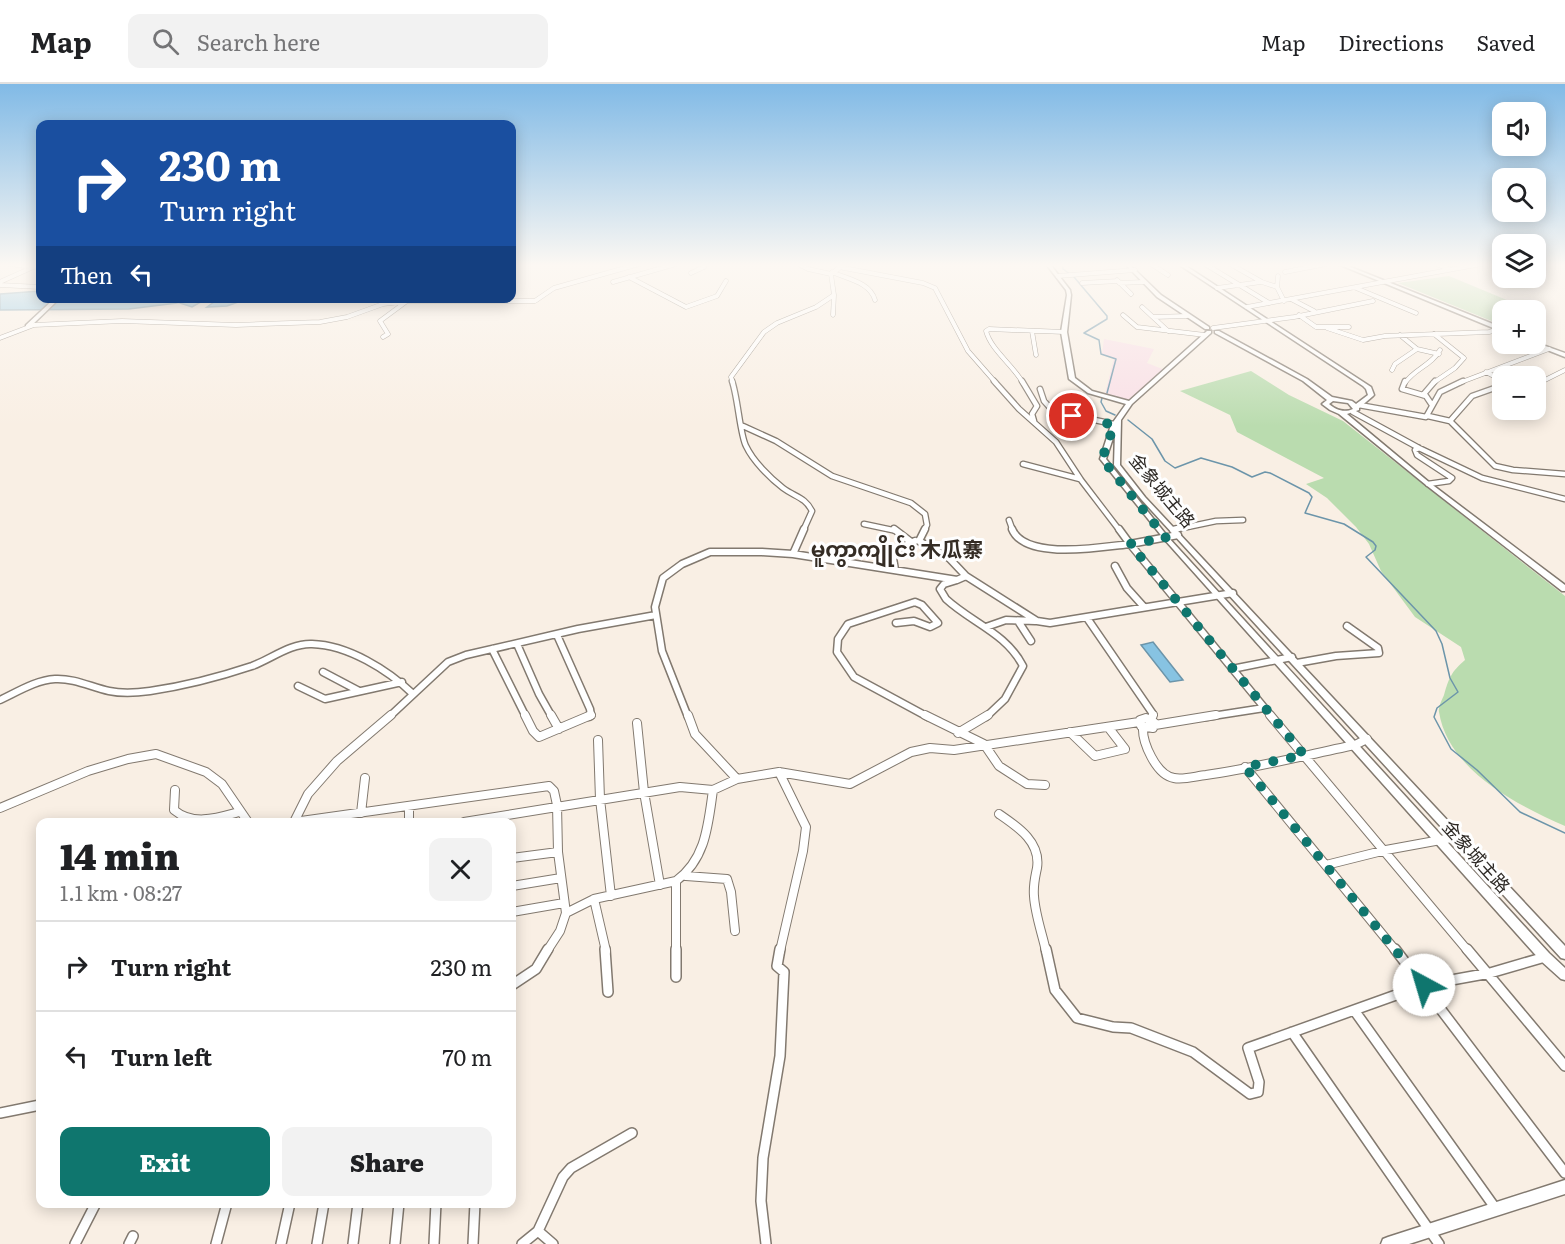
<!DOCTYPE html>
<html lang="en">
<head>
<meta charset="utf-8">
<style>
	body { margin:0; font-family:Literata,"Noto Sans SC","Noto Sans Myanmar",serif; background:#f2f2f2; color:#202124; height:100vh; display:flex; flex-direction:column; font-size:22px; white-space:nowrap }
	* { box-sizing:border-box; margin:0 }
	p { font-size:20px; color:#757577 }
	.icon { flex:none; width:33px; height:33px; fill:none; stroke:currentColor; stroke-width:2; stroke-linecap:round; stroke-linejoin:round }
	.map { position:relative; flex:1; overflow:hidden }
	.details { position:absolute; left:36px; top:734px; width:480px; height:390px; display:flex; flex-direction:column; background:#fff; border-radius:12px; box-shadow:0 3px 15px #0003 }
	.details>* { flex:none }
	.hud { position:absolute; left:36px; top:36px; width:480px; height:183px; border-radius:12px; box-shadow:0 3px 15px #0003; background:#1a4fa0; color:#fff; overflow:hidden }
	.fabs { position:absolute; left:1492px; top:18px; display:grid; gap:12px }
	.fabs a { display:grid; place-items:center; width:54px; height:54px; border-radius:12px; background:#fff; box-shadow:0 3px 15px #0003; font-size:30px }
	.pin { position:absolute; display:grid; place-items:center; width:51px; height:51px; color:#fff; margin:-26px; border:3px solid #fff; border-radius:50%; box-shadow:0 2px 6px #0007 }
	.me { position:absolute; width:66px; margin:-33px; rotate:321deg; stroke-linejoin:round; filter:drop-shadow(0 0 4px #0008) }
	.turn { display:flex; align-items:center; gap:21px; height:126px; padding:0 24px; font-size:27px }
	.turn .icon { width:78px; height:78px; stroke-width:2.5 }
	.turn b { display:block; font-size:42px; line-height:51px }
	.then { display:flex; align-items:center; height:57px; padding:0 24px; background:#0003; gap:12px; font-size:22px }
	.round { display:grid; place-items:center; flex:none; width:63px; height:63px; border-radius:12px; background:#f2f2f2 }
	.summary { display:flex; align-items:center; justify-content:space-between; height:102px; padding:0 24px }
	h1 { font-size:36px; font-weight:800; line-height:45px }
	.button { display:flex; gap:12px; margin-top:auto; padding:12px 24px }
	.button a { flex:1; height:69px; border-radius:12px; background:#0f766e; color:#fff; font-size:24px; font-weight:800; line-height:69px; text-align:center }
	.button a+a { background:#f2f2f2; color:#202124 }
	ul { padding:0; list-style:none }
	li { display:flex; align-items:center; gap:18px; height:90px; padding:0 24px; border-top:2px solid #e0e0e0 }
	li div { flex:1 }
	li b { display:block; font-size:22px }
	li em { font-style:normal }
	header { display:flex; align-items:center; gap:36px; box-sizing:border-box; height:84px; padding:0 30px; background:#fff; border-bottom:2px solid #e0e0e0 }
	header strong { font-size:28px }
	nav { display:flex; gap:33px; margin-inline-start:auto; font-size:21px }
	.search { width:420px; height:54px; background:#f2f2f2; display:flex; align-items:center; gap:15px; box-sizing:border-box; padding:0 21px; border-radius:12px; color:#757577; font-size:22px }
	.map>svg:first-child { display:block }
</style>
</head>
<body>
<header>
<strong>Map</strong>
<div class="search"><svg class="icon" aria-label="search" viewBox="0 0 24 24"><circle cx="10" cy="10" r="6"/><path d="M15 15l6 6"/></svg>Search here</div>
<nav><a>Map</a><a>Directions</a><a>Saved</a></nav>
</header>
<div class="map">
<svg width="1565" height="1160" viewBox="0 0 1565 1160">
	<rect width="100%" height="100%" fill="#f9efe4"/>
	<path fill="#f9dfe6" d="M1104,255L1154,265L1147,279L1165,286L1130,316L1105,310L1114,274L1102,270Z"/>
	<path fill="#badcaf" d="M1449,192L1531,226H1503V240H1499L1398,199Z
		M1251,287L1289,311L1343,337L1565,512V742C1517,721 1448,686 1439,628C1438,623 1442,616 1444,611C1449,594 1451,588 1465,576L1461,563L1415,533L1381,487L1369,460L1356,443L1327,414L1306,400L1324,394L1237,348L1230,331L1180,307Z"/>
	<path fill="#87c3e2" stroke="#6c95aa" stroke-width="1.5" d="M40,207V214L185,215L177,219L129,225L0,226V210Z
		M187,215V214L278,215L276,217H241L227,222L207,223L214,218L206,215L192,223L180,219Z
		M1153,558L1183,596L1170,598L1141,561Z"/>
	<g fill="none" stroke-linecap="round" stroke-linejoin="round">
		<path stroke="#6c95aa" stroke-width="1.5" d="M1062,180L1063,185L1070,190
			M1074,193L1107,232V235L1084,249L1099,256L1101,270L1116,275L1107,309
			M1102,314L1101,318L1106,327L1115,331
			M1128,336L1152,355L1165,377L1175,384L1201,374L1232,383L1252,393L1265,388L1270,389L1309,409L1312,413L1305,429L1344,440L1373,458L1376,462L1375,466L1366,473L1436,547L1442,560L1450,594L1458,608L1437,624L1434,633L1451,665L1477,686L1520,728L1565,749"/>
		<g stroke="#82796f" stroke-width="5">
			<path id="street-far4" d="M9,180L34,183
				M798,180L808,185L831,190
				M1151,180L1168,191
				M1205,180L1269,219
				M1230,180L1262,198L1277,203
				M1436,180L1449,185
				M839,183L923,199L935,204L968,267L996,299
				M832,188C847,195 870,198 875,216
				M1285,188L1326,180
				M691,189L704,183
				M1058,192L1135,186
				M1278,192L1277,203L1284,217
				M629,193L686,223L717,212L726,197
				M1117,196L1131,210
				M0,198L40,180
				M613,198L676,180
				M1082,199L1118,197
				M1119,199L1144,198
				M0,201L40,203
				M1217,204L1261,198
				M1356,204L1416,229
				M1291,215L1314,227
				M1142,223L1168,247
				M1247,223L1481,180
				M833,231L834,211L831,190L845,180
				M1123,231L1137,243L1205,251
				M1299,231L1316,243H1349
				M1153,233L1187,232
				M1213,244L1294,233L1373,217
				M1327,244L1363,256L1385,252L1489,248L1503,244
				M1032,247L1036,271
				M383,253L388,250L380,237L407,217
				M0,254L34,241L122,237L236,241L320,238L347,233L383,220L408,217H535L554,204L639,180
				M1417,265L1439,270
				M1392,286L1395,280L1417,265L1400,251
				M1486,288L1503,297
				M733,299L731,293L764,248L777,239L816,223L834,211
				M1023,299C1013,281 991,266 986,247L989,245L1064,248
				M1405,299C1414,285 1432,281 1440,266
				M1433,299L1455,284L1464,274L1434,250
				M1459,299L1549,265
				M1539,299L1565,286"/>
		</g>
		<g stroke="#82796f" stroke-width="7">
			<path id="street-far3" d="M732,297C738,314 740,351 746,362C753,377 770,394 783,404C795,413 805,413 812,427L803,447
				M994,297L1019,325L1056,358L1081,396L1120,447
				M1022,297L1037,322L1032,330L1034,337
				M1405,297L1402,305L1426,312L1432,321
				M1536,300L1542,297
				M1040,305L1044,317L1053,327L1118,341
				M1423,311L1435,297
				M1359,321L1426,333L1440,308L1463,297
				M1353,328L1419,364L1482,394L1565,415
				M1428,332L1450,337L1495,382L1513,386L1565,390
				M1450,337L1472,312L1503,301
				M743,342L776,357L832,392L911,419L925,430L927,441L924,447
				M1419,364L1415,366L1417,371L1452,394L1449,397L1428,400
				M1023,380L1080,395
				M1009,436L1013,447
				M864,440L897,447
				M1173,446L1216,437L1243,436"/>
		</g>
		<g stroke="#82796f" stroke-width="9">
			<path id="street-far2" d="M894,445L911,458
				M925,445L919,457L949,474L966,492
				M1012,445C1025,477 1102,463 1130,460L1272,633
				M1119,445L1130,460L1178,451
				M1173,446L1177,445
				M793,470L804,445
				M1115,482L1127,504L1144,523
				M895,486L892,468L915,457
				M957,496L944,500L940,505L946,515C972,539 1006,549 1023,582L1005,615L986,633
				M1087,534L1153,630L1152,633
				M1018,537L1031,557
				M896,539L914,537L930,543L938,539L922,521L915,518L848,540L838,555L837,568L854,593L928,633
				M986,543L1006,536L1035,537
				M557,551L590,625L591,632L589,633
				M517,560L539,610L552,633
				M492,565L526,633
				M1297,579L1336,572L1379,569L1378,564L1347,542
				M1232,585L1292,573
				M323,588L359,607
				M298,602L325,615L402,598
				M0,616C17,608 36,596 55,595C74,594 91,603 109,607C123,610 136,609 150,607C184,602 219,593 252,582C271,575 291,559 312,560C348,561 388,586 413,610
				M389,633L448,578L466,571L578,545L656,531
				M688,633L662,567L655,523L663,494L682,480L710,468H762L793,470L957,496L966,492L1037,537L1050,539L1233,509
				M1206,633L1264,624"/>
		</g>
		<g stroke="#82796f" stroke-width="10">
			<path id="street-far1" d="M525,631L533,647L539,653L591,631
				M551,631L559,645
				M688,631L695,650L737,695
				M925,631L984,660L999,682L1027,700L1045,701
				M1270,631L1468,867
				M1146,634L1155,639L1153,644L1141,642L1140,636Z
				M1151,636L1153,631
				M637,639L644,708L660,801
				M1155,641L1216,631
				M1143,643C1142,658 1156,691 1174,694C1184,696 1196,692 1206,691C1256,684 1306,671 1355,661L1367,655
				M1070,648L1095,672L1125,665L1108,643
				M958,649L988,631
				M598,656L600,715L611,812
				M1245,683L1396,867
				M779,688L806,743L803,767L780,867
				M175,706L174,726C193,742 217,734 239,728
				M409,722V738
				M0,724L88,687L128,675L156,670L206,688L222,700L248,738
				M361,729L365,694
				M999,730C1018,743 1041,758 1037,784C1035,794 1033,801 1034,812C1035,830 1042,849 1046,867
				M294,738L308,710L337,677L391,631
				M294,738L549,702L554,707L557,721L558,768L566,829
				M464,738L680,703L713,706L737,695L779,688L850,700L911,668L930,664L954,666L1139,638
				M512,774L558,768
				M1326,781L1386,766L1457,753
				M686,792L727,795L731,808L735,847
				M676,797V867
				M512,802L561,794
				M594,815L606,867
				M512,828L564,819
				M547,867L560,847L566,829L594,815L676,797C706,775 708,741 713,706"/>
		</g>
		<g stroke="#82796f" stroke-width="12">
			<path id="street" d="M605,865L608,908
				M676,865V893
				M1046,865L1055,906L1077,934L1113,943L1131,944L1193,968L1250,1010L1258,1008L1259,998L1248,964L1424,901L1490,889L1545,873
				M1395,865L1565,1089
				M1467,865L1565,982
				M512,901L536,885L548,865
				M1354,926L1496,1125
				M1292,948L1439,1160
				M0,1029L40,1021
				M538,1147L553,1160
				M75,1160L96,1119
				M129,1160L133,1152
				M216,1160L227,1119
				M281,1160L290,1119
				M317,1160L324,1119
				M353,1160L358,1119
				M395,1160L399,1119
				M434,1160L436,1119
				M473,1160L475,1119
				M522,1160L538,1147L563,1093L571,1084L632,1049
				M766,1160L761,1117L763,1074L780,972L784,888L777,882L780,865"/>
		</g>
		<g stroke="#82796f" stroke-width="3">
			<path id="secondary" d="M1046,180H1050L1070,206L1071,211L1067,248L1075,294L1092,307L1129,317L1207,247H1211V249L1132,320L1121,336L1120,381L1145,413L1565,862V875L1561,874L1141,415L1114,381L1115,348L1106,375L1168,453L1549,869L1565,884V896L1561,895L1541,877L1164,455L1101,376L1100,375L1111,341L1126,320L1088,309L1069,295L1061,248L1067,211L1066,206Z
				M1125,180H1129L1161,211L1209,243V245H1205L1157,213Z
				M1178,180H1183L1371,303L1374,311L1373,312L1359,324V326L1347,330L1430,399L1565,501V507H1562L1426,401L1339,330L1330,326L1322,320L1327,316L1303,297L1215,249V247H1219L1307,295L1332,313L1352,317L1356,320L1368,311L1366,305L1363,302ZM1333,317L1348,319L1353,325C1344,329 1336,326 1329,320Z
				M1338,180H1343L1503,244V248Z
				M55,214H60L30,243H26V241Z
				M1537,259L1565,269V273L1532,260Z
				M1565,1096V1110L1409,1160H1381L1383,1155L1388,1153Z"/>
		</g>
		<use href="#street-far4" stroke="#fff" stroke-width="4"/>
		<use href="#street-far3" stroke="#fff" stroke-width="4.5"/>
		<use href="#street-far2" stroke="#fff" stroke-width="6"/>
		<use href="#street-far1" stroke="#fff" stroke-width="8"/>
		<use href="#street" stroke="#fff" stroke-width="9"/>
		<use href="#secondary" fill="#fff" fill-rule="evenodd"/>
	</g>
	<linearGradient id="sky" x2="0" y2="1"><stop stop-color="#81bae6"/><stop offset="0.53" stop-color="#fcf8f3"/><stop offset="1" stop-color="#fcf8f3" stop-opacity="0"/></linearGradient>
	<rect width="1565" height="342" fill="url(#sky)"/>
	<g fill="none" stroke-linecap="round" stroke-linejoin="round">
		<path stroke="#0f766e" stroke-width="10" stroke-dasharray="0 18" d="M1072,332L1114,341L1102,375L1166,454L1130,460L1304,671L1245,683L1424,901"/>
	</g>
	<g text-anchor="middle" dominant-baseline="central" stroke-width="6" stroke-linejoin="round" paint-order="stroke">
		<g font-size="18" fill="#2e2a26" stroke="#fefefe">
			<text transform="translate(1163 406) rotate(50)">金象城主路</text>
			<text transform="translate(1477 772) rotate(48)">金象城主路</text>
		</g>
		<g font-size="21" font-weight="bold" fill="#342c24" stroke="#fefefe">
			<text x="897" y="463">မူကွာကျိုင်း 木瓜寨</text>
		</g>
	</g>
</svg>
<div class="fabs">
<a><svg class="icon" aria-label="sound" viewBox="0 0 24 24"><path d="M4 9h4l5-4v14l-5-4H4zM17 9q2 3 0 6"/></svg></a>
<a><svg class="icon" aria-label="search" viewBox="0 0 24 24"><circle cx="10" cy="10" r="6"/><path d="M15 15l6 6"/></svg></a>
<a><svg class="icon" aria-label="layers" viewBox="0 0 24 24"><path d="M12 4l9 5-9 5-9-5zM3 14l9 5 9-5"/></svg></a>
<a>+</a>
<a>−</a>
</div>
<div class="pin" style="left:1072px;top:332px;background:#d93025"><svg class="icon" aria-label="arrive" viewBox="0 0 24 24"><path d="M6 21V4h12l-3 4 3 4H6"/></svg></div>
<svg class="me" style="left:1424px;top:901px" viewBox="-20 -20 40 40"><circle r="19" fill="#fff"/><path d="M0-13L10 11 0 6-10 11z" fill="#0f766e"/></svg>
<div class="hud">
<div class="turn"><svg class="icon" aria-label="right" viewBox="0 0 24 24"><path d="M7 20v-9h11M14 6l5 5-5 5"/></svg><div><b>230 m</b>Turn right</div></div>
<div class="then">Then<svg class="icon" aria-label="left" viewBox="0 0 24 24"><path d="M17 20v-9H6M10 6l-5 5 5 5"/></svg></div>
</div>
<section class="details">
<div class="summary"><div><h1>14 min</h1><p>1.1 km · 08:27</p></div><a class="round"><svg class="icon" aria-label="close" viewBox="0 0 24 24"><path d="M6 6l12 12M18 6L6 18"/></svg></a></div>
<ul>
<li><svg class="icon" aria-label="right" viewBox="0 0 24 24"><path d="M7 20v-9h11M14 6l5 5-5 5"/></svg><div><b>Turn right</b></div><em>230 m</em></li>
<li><svg class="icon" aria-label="left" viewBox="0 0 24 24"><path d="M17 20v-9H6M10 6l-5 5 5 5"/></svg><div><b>Turn left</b></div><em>70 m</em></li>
</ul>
<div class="button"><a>Exit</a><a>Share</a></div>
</section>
</div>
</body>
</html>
